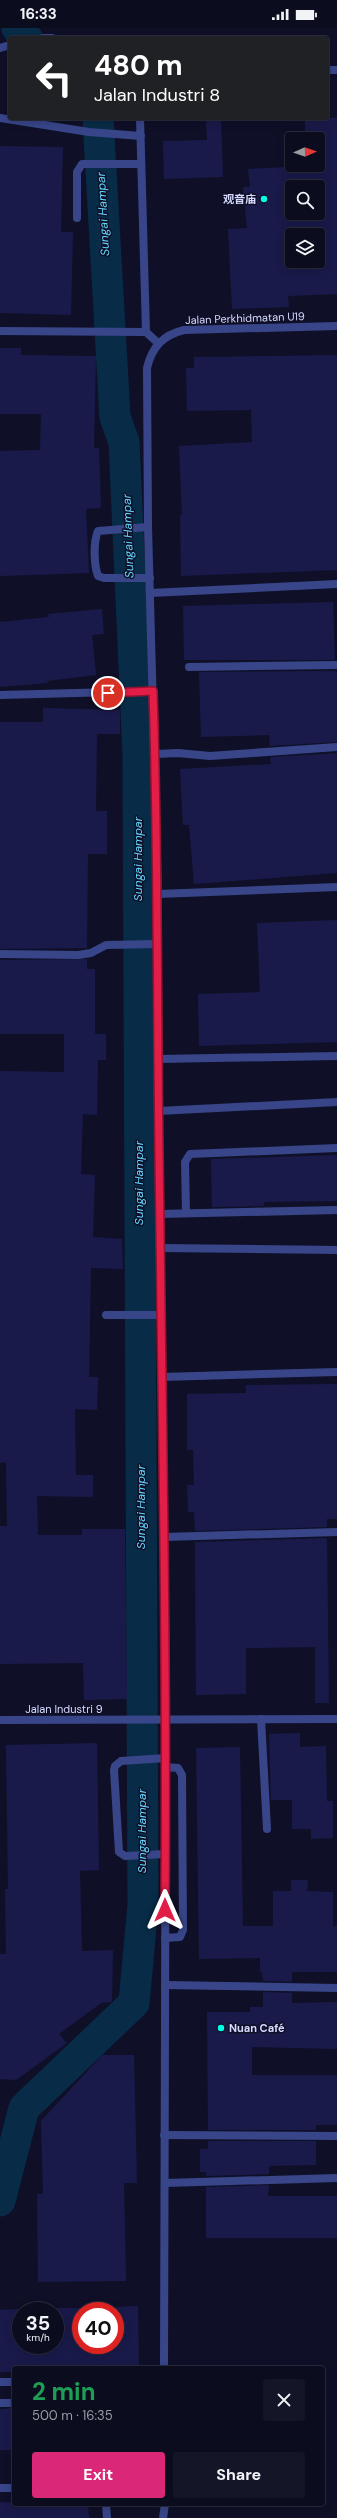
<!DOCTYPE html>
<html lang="en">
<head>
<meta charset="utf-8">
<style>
	body { margin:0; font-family:"DM Sans","Noto Sans SC",sans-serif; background:#141527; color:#f1f3f6; height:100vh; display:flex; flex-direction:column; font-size:15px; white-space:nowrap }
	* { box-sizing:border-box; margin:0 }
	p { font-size:13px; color:#9a9ba4 }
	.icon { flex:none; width:22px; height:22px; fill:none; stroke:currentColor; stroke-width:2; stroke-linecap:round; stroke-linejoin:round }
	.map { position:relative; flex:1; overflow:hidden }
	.side { position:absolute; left:12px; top:2338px; width:313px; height:140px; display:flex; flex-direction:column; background:#0b0c1e; border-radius:4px; box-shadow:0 2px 10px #0003,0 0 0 1px #2b2c3c }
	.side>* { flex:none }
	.top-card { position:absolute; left:8px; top:8px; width:321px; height:84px; border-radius:4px; box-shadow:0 2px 10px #0003,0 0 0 1px #2b2c3c; background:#202124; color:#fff; overflow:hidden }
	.needle { width:26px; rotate:88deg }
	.buttons { position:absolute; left:285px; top:104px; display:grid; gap:8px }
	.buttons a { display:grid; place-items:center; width:40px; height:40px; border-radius:4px; background:#0b0c1e; box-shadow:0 2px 10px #0003,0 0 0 1px #2b2c3c; font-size:20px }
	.speed { position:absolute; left:12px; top:2274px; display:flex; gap:8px; font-size:20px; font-weight:700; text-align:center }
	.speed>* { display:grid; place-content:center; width:52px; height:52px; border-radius:50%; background:#0b0c1e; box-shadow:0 2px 10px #0003,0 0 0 1px #2b2c3c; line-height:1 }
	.speed small { font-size:10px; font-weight:400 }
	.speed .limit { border:6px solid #d22; background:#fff; color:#111 }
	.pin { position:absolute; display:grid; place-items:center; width:34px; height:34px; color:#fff; margin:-17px; border:2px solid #fff; border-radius:50%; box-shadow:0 1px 4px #0007 }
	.me { position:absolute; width:44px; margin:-22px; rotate:0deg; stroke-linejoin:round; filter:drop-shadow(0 0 3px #0008) }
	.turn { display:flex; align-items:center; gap:14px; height:84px; padding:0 20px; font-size:18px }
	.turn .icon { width:52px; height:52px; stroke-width:2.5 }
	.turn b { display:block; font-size:28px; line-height:34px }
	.round { display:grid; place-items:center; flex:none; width:42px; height:42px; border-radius:4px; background:#141527 }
	.overview { display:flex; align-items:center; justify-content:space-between; height:68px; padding:0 20px }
	h1 { font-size:24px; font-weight:700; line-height:30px; color:#1e9e55 }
	.action { display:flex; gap:8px; margin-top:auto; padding:8px 20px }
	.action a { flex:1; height:46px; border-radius:4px; background:#db2777; color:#fff; font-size:16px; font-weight:700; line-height:46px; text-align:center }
	.action a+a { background:#141527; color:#f1f3f6 }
	.status { display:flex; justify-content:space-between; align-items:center; height:28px; padding:0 20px; background:#0b0c1e; direction:ltr }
	.status svg { height:11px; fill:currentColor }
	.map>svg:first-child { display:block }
</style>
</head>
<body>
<div class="status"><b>16:33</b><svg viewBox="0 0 49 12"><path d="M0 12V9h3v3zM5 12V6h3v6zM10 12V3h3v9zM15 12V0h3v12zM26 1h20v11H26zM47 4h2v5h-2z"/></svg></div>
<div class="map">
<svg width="337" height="2490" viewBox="0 0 337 2490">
	<rect width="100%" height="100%" fill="#0f1028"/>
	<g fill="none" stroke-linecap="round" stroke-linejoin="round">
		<path stroke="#082c48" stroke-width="31" d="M17,0L27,10
			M0,2173L24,2080L134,1975L143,1877L138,726L124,414L115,389L98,90"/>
	</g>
	<path fill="#1a1a4a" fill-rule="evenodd" d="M206,90H221L223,149L164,151L163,113L207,112Z
		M305,90H337V266L288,268L289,279L232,281L228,201L247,200L243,159H250L248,141L318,137V111H305ZM292,159H318V185H292ZM292,207H318V233H292Z
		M0,118L63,119L61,204H73L71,287L0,285Z
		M0,320H21V327L96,328L94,420H99L101,480L86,481L89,545L0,548V423L40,422L41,386H0Z
		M337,327V542L181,548L180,487H182L179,418L252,414L251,382L187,383L186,340H194V329Z
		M333,574L335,632H184L183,578Z
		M102,581L104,606L92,607L96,647L47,653L48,655L0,659V594L49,589L48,586Z
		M335,643L337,645V714L270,718L269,707L201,709L199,644Z
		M43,680L120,682V706H97L96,783H107V826H88L87,920L0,921V694H43Z
		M337,725V845L194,856L189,797H183L180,741L271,736L270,729Z
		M337,892V1014L199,1018L198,966L260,964L257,895Z
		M87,931V941H95V1006H106V1032H98L97,1087L83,1086L81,1146L95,1147L93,1209L122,1211L123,1241L91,1240L89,1349H98L97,1382L75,1381L76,1447H93V1469L37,1468L38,1507H82V1501H125L127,1671L84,1672L83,1635L0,1636V1498H7L6,1434L0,1435V1043L64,1044V1006H0V932Z
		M337,1127V1173L264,1174V1178L212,1179L211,1131Z
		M337,1356V1491H327V1499L195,1503L194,1484H188L187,1457H194L193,1422H187V1366L246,1365V1357Z
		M327,1510L329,1675H315V1619L246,1620V1666L196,1667L195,1514Z
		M300,1705V1719L326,1718L327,1773H333V1810L311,1811V1801H292V1772H271L269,1706Z
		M97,1715L99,1842L80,1843L82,1923L113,1922L112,1974L101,1975L59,2006L67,2015L16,2052L0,2051V1926H6L5,1861H8L6,1717Z
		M240,1719L243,1898H273V1863H291V1852H308L307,1863L333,1864V1898H337V1944H292V1954L263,1953L262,1944H260V1930L199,1931L196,1720Z
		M263,1964L292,1965V1975L337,1974V2021L252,2019V2047H337V2097H316V2102H208L207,1984H250V1979H263Z
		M102,2027H134L137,2155H124L126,2253L38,2254L37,2166H43L41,2093Z
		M208,2113H316V2137L269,2138V2146L206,2148V2144H200V2121H208Z
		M269,2157L268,2168H337V2210H206V2159Z
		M138,2278L139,2340H14V2344H0V2282L21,2281V2317H55V2280H81V2317H115V2279Z
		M14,2380V2422H0V2381Z
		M0,2474L88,2476L89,2490H0Z"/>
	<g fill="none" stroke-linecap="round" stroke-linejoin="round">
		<path stroke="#384689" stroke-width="8" d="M43,10H52
			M0,20L10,17
			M0,90L89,104L141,108
			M77,190V144L82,136H141
			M0,303L146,304L140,90
			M146,304L158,315
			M148,499L98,503C93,515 94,537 98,548L104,550H150
			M150,565L337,556
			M189,639L337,637
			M155,726L178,725L210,728L337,719
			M158,866L337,859
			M0,926L78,927L91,925L106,917L158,916
			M158,1031L337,1028
			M158,1083L337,1074
			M186,1185L185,1134L190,1126L337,1120
			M160,1186L337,1182
			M160,1220L337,1222
			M106,1287H161
			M162,1349L337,1344
			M164,1509L337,1504
			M261,1691L267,1801
			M165,1826L125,1828L119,1824L114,1742L115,1738L121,1733L166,1730
			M165,1910L180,1909L183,1902L182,1747L178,1740L165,1739
			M165,1957L337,1960
			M164,2107L337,2108
			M165,2155L337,2150
			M0,2354H14
			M0,2375H14
			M0,2460H14
			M106,2476L107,2490"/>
		<path stroke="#384689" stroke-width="8" d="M327,42H337
			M0,667L153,663
			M0,1692L337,1691"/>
		<path stroke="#384689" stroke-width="8" d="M164,2340L166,1652L158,1031V866L148,499L147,340C152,319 163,307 184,302L337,298
			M163,2490L165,2476"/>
	</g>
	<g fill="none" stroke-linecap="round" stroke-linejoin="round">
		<g stroke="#92132f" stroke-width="10">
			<path id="route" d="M108,665L153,663C158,816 157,969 159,1122C162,1376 167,1629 165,1882"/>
		</g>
		<use href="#route" stroke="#e11d48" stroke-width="7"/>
	</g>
	<g fill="#02ffe4" stroke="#0f1028" stroke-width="1.5">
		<circle cx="264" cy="171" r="4"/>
		<circle cx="221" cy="2000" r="4"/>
	</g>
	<g text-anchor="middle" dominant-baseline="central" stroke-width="3" stroke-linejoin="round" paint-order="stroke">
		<g font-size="11" font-weight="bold" fill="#d6daff" stroke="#0f1028" text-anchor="end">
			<text x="256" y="171">观音庙</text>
			<text x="229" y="2000" text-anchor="start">Nuan Café</text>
		</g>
		<g font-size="11" fill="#d6daff" stroke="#0f1028">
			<text transform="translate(245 290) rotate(-2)">Jalan Perkhidmatan U19</text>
			<text x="64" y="1681">Jalan Industri 9</text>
		</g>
		<g font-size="12" font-style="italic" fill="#64d7ff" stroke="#0f1028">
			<text transform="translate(103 186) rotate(-93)">Sungai Hampar</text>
			<text transform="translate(128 508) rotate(-92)">Sungai Hampar</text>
			<text transform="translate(138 831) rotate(-90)">Sungai Hampar</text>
			<text transform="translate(139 1155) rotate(-90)">Sungai Hampar</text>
			<text transform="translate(141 1479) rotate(-90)">Sungai Hampar</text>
			<text transform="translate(142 1803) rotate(-90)">Sungai Hampar</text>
		</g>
	</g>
</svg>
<div class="buttons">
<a><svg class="needle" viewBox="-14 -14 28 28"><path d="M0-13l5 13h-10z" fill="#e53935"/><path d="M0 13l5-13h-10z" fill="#9a9ba4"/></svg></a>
<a><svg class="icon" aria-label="search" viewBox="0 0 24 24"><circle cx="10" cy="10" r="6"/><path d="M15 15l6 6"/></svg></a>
<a><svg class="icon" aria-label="layers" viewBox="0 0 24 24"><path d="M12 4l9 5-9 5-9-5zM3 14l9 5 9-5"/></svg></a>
</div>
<div class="speed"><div>35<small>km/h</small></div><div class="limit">40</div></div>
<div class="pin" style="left:108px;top:665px;background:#d93025"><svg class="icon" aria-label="arrive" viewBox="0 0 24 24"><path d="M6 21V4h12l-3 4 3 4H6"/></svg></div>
<svg class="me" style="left:165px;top:1882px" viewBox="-20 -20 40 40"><path d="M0-17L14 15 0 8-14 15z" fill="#e11d48" stroke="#fff" stroke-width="4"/></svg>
<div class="top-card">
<div class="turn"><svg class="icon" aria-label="left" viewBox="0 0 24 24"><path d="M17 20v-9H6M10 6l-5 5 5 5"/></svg><div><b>480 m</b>Jalan Industri 8</div></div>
</div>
<section class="side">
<div class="overview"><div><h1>2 min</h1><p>500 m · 16:35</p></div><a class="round"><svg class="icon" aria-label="close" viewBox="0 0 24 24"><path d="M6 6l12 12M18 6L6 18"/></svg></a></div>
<div class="action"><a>Exit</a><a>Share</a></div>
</section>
</div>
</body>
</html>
